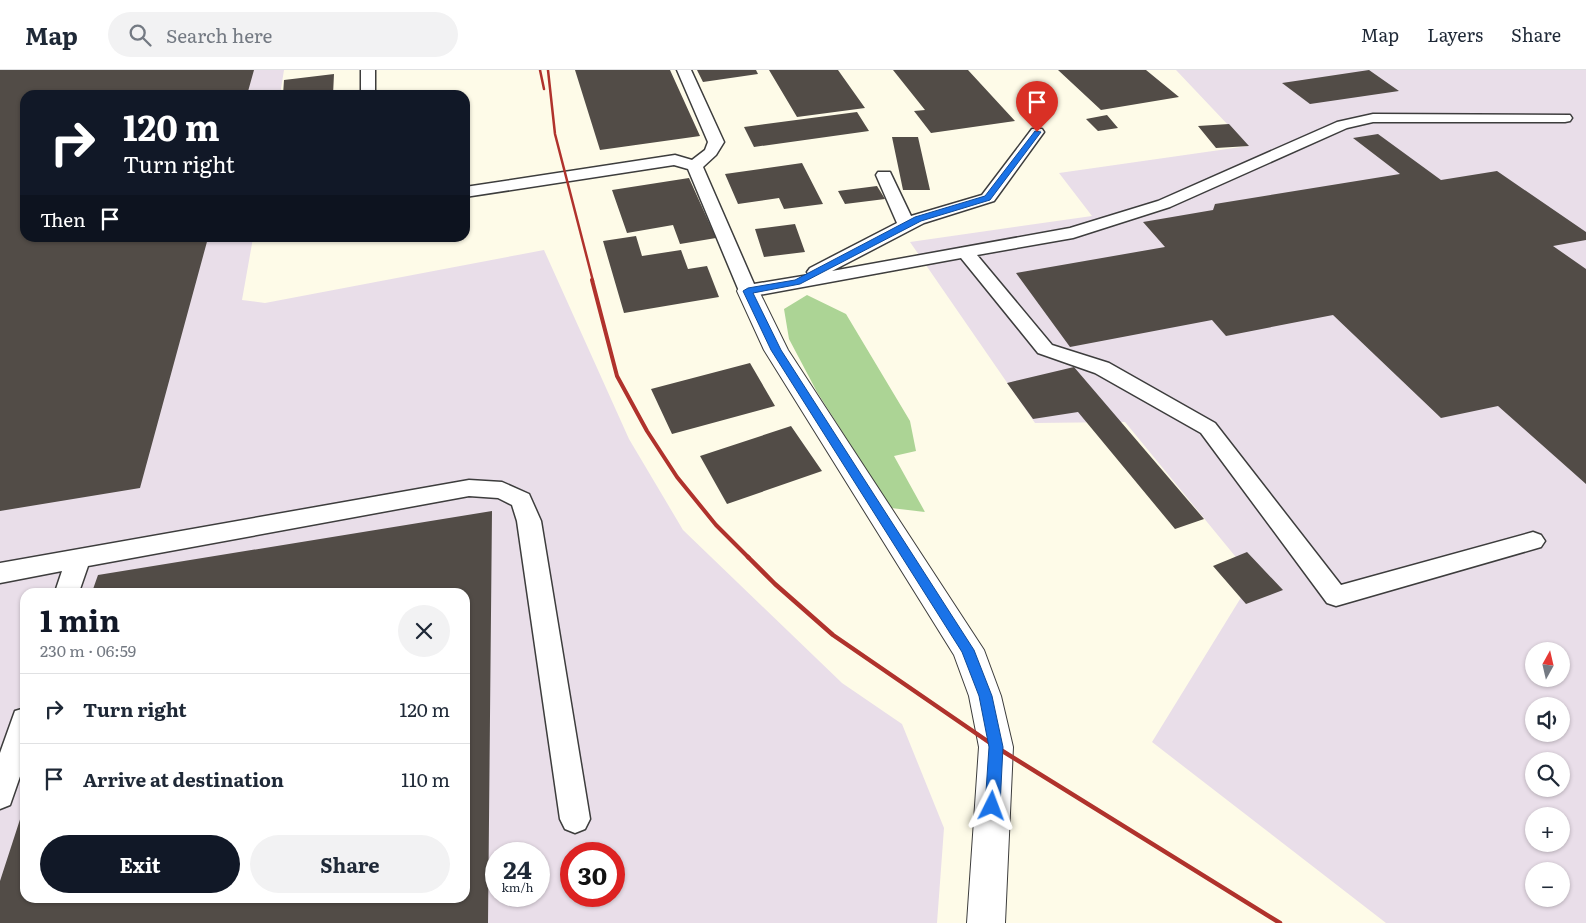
<!DOCTYPE html>
<html lang="en">
<head>
<meta charset="utf-8">
<style>
	body { margin:0; font-family:Literata,serif; background:#f2f2f3; color:#1f2937; height:100vh; display:flex; flex-direction:column; font-size:19px; white-space:nowrap }
	* { box-sizing:border-box; margin:0 }
	p { font-size:16px; color:#747a83 }
	.icon { flex:none; width:28px; height:28px; fill:none; stroke:currentColor; stroke-width:2; stroke-linecap:round; stroke-linejoin:round }
	.map { position:relative; flex:1; overflow:hidden }
	.panel { position:absolute; left:20px; top:518px; width:450px; height:315px; display:flex; flex-direction:column; background:#fff; border-radius:15px; box-shadow:0 1px 4px #0004 }
	.panel>* { flex:none }
	.top-card { position:absolute; left:20px; top:20px; width:450px; height:152px; border-radius:15px; box-shadow:0 1px 4px #0004; background:#111827; color:#fff; overflow:hidden }
	.needle { width:32px; rotate:8deg }
	.buttons { position:absolute; left:1525px; top:572px; display:grid; gap:10px }
	.buttons a { display:grid; place-items:center; width:45px; height:45px; border-radius:50%; background:#fff; box-shadow:0 1px 4px #0004; font-size:25px }
	.speed { position:absolute; left:485px; top:772px; display:flex; gap:10px; font-size:25px; font-weight:700; text-align:center }
	.speed>* { display:grid; place-content:center; width:65px; height:65px; border-radius:50%; background:#fff; box-shadow:0 1px 4px #0004; line-height:1 }
	.speed small { font-size:12px; font-weight:400 }
	.speed .limit { border:8px solid #d22; background:#fff; color:#111 }
	.pin { position:absolute; display:grid; place-items:center; width:42px; height:42px; color:#fff; margin:-51px -21px; border-radius:50% 50% 50% 0; rotate:-45deg; box-shadow:0 0 5px #0007 }
	.pin .icon { rotate:45deg }
	.me { position:absolute; width:55px; margin:-28px; rotate:3deg; stroke-linejoin:round; filter:drop-shadow(0 0 4px #0008) }
	.turn { display:flex; align-items:center; gap:18px; height:105px; padding:0 20px; font-size:22px }
	.turn .icon { width:65px; height:65px; stroke-width:2.5 }
	.turn b { display:block; font-size:35px; line-height:42px }
	.then { display:flex; align-items:center; height:48px; padding:0 20px; background:#0003; gap:10px; font-size:19px }
	.round { display:grid; place-items:center; flex:none; width:52px; height:52px; border-radius:26px; background:#f2f2f3 }
	.head { display:flex; align-items:center; justify-content:space-between; height:85px; padding:0 20px }
	h1 { font-size:30px; font-weight:700; line-height:38px; color:#111827 }
	.button { display:flex; gap:10px; margin-top:auto; padding:10px 20px }
	.button a { flex:1; height:58px; border-radius:30px; background:#111827; color:#fff; font-size:20px; font-weight:700; line-height:58px; text-align:center }
	.button a+a { background:#f2f2f3; color:#1f2937 }
	ul { padding:0; list-style:none }
	li { display:flex; align-items:center; gap:15px; height:70px; padding:0 20px; border-top:1px solid #e0e1e3 }
	li div { flex:1 }
	li b { display:block; font-size:19px }
	li em { font-style:normal }
	header { display:flex; align-items:center; gap:30px; box-sizing:border-box; height:70px; padding:0 25px; background:#fff; border-bottom:1px solid #e0e1e3 }
	header strong { font-size:24px }
	nav { display:flex; gap:28px; margin-inline-start:auto; font-size:18px }
	.search { width:350px; height:45px; background:#f2f2f3; display:flex; align-items:center; gap:12px; box-sizing:border-box; padding:0 18px; border-radius:28px; color:#747a83; font-size:19px }
	.map>svg:first-child { display:block }
</style>
</head>
<body>
<header>
<strong>Map</strong>
<div class="search"><svg class="icon" aria-label="search" viewBox="0 0 24 24"><circle cx="10" cy="10" r="6"/><path d="M15 15l6 6"/></svg>Search here</div>
<nav><a>Map</a><a>Layers</a><a>Share</a></nav>
</header>
<div class="map">
<svg width="1586" height="853" viewBox="0 0 1586 853">
	<rect width="100%" height="100%" fill="#fefbe8"/>
	<path fill="#e9dee9" fill-rule="evenodd" d="M0,0H284L280,25H25V168H253L242,230L265,233L544,180L629,369L683,460L842,613L902,654L944,758L937,853H0ZM25,522H465V828H25ZM496,784H539V826H496ZM571,784H614V826H571Z
		M1176,0H1586V853H1386L1152,672L1253,508L1125,352L1035,353L910,172L1092,146L1059,103L1248,76ZM1534,581H1561V609H1534ZM1534,636H1561V664H1534ZM1534,691H1561V719H1534ZM1534,746H1561V774H1534ZM1534,801H1561V829H1534Z"/>
	<path fill="#acd495" d="M807,225L846,244L910,351L916,381L894,386L925,442L891,438L817,322L789,269L784,239Z"/>
	<path fill="#524c47" d="M0,0H254L247,25H25V168H208L140,418L0,441Z
		M575,0H670L700,66L600,80Z
		M697,0H756L758,4L703,12Z
		M769,0H838L865,38L797,47Z
		M893,0H968L1015,51L931,63L914,41L925,40Z
		M1058,0H1146L1179,27L1101,40Z
		M1369,0L1399,21L1310,34L1282,13Z
		M334,4L333,25H283L284,10Z
		M857,42L869,61L754,77L744,57Z
		M1107,45L1118,58L1098,61L1086,49Z
		M1229,54L1249,76L1216,78L1198,56Z
		M1378,64L1441,110L1497,101L1586,162V170L1553,176L1586,199V414L1498,336L1441,348L1333,245L1226,266L1212,250L1070,277L1016,203L1165,177L1143,152L1213,140L1215,134L1400,104L1353,68Z
		M892,67H918L930,120H903Z
		M802,93L823,134L784,139L779,128L738,134L725,104Z
		M689,108L716,168L680,174L673,155L627,163L612,120Z
		M877,116L885,129L845,134L838,121Z
		M795,154L805,182L764,187L755,159Z
		M636,166L642,186L681,180L688,199L707,196L719,227L624,243L603,171Z
		M750,293L775,336L672,364L651,319Z
		M1074,297L1204,449L1175,459L1078,342L1033,349L1007,313Z
		M791,356L822,401L727,434L700,386Z
		M492,441L488,853H0V811L25,734V828H465V522H92L98,505Z
		M1247,482L1283,520L1246,534L1213,496Z"/>
	<g fill="none" stroke-linecap="round" stroke-linejoin="round">
		<g stroke="#3d3d3d" stroke-width="3">
			<path id="service" d="M361,0H375V25H361Z
				M677,0H691L724,72L716,85L703,97L754,214L809,205L807,202L810,198L897,153L876,105L878,102H890L911,146L982,125L1032,59H1042L1044,62L994,131L924,153L832,201L1070,158L1158,131L1337,52L1373,44L1570,45L1572,48L1570,51L1565,52H1373L1347,58L1170,137L1073,168L977,185L1052,275L1109,293L1215,353L1341,515L1533,462L1541,465L1545,471L1541,477L1336,536L1327,533L1201,363L1095,303L1038,283L961,188L748,227L742,225L739,221L688,99L674,95L465,127V117L675,85L692,90L705,80L708,72Z
				M469,410L502,412L529,424L541,451L590,749L585,759L575,763L565,759L560,749L517,451L512,435L498,428L469,426L88,496L79,522H55L62,501L0,513V493Z
				M25,638V692L10,735L0,739V683L15,641Z"/>
		</g>
		<g stroke="#3d3d3d" stroke-width="2">
			<path id="minor" d="M748,214L756,216L759,221L788,280L984,580L1001,626L1013,677L1005,853H967L979,677L969,626L954,585L764,280L737,221L740,216Z"/>
		</g>
		<use href="#service" fill="#fff" fill-rule="evenodd"/>
		<use href="#minor" fill="#fff" fill-rule="evenodd"/>
		<path stroke="#b0322c" stroke-width="2.5" d="M540,0L544,19
			M548,0L555,64L593,211"/>
		<path stroke="#b0322c" stroke-width="4" d="M592,210L617,306L647,361L677,407L716,455L749,488"/>
		<path stroke="#b0322c" stroke-width="4.5" d="M748,487L775,514L833,565L996,677L1280,853"/>
	</g>
	<path fill="#1a73e8" stroke="#114b97" d="M1035,61L1041,62L990,130L921,151L800,214L753,223L781,280L974,580L992,626L1003,677L1000,736L998,741L992,743L987,741L985,736L989,677L979,626L962,582L771,280L743,221L748,218L795,210L915,147L985,126Z"/>
</svg>
<div class="buttons">
<a><svg class="needle" viewBox="-14 -14 28 28"><path d="M0-13l5 13h-10z" fill="#e53935"/><path d="M0 13l5-13h-10z" fill="#747a83"/></svg></a>
<a><svg class="icon" aria-label="sound" viewBox="0 0 24 24"><path d="M4 9h4l5-4v14l-5-4H4zM17 9q2 3 0 6"/></svg></a>
<a><svg class="icon" aria-label="search" viewBox="0 0 24 24"><circle cx="10" cy="10" r="6"/><path d="M15 15l6 6"/></svg></a>
<a>+</a>
<a>−</a>
</div>
<div class="speed"><div>24<small>km/h</small></div><div class="limit">30</div></div>
<div class="pin" style="left:1037px;top:62px;background:#d93025"><svg class="icon" aria-label="arrive" viewBox="0 0 24 24"><path d="M6 21V4h12l-3 4 3 4H6"/></svg></div>
<svg class="me" style="left:992px;top:736px" viewBox="-20 -20 40 40"><path d="M0-17L14 15 0 8-14 15z" fill="#1a73e8" stroke="#fff" stroke-width="4"/></svg>
<div class="top-card">
<div class="turn"><svg class="icon" aria-label="right" viewBox="0 0 24 24"><path d="M7 20v-9h11M14 6l5 5-5 5"/></svg><div><b>120 m</b>Turn right</div></div>
<div class="then">Then<svg class="icon" aria-label="arrive" viewBox="0 0 24 24"><path d="M6 21V4h12l-3 4 3 4H6"/></svg></div>
</div>
<section class="panel">
<div class="head"><div><h1>1 min</h1><p>230 m · 06:59</p></div><a class="round"><svg class="icon" aria-label="close" viewBox="0 0 24 24"><path d="M6 6l12 12M18 6L6 18"/></svg></a></div>
<ul>
<li><svg class="icon" aria-label="right" viewBox="0 0 24 24"><path d="M7 20v-9h11M14 6l5 5-5 5"/></svg><div><b>Turn right</b></div><em>120 m</em></li>
<li><svg class="icon" aria-label="arrive" viewBox="0 0 24 24"><path d="M6 21V4h12l-3 4 3 4H6"/></svg><div><b>Arrive at destination</b></div><em>110 m</em></li>
</ul>
<div class="button"><a>Exit</a><a>Share</a></div>
</section>
</div>
</body>
</html>
